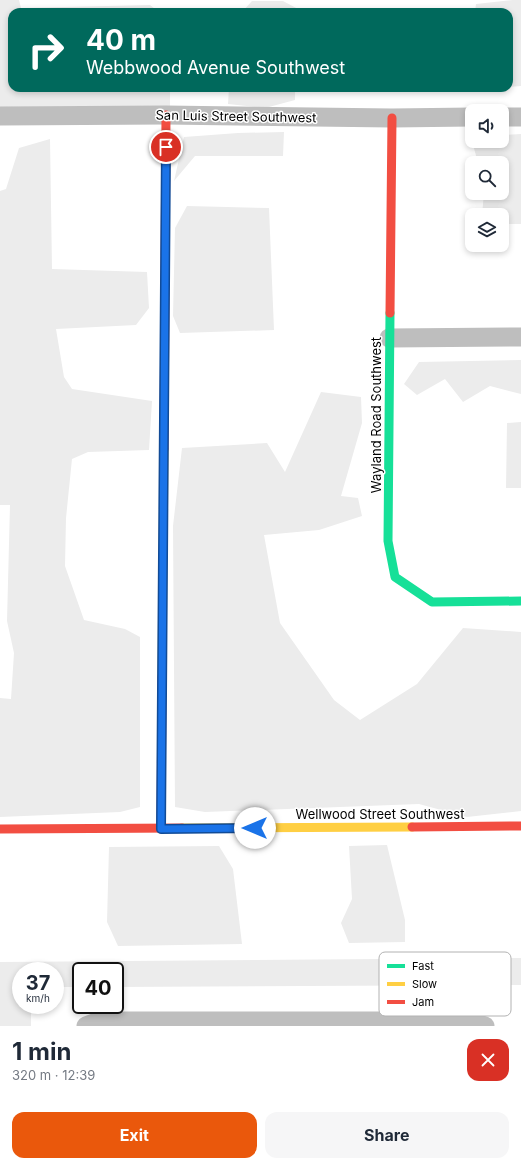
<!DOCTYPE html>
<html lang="en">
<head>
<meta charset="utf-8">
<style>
	body { margin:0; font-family:Inter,sans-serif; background:#f6f6f7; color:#1f2937; height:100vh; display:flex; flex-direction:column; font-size:15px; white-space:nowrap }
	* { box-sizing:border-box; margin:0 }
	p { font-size:13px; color:#747a83 }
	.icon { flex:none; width:22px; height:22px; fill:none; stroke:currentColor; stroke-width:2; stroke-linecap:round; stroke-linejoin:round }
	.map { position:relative; height:1026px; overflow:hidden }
	.sheet { display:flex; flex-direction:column; background:#fff; flex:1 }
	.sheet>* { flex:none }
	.guide { position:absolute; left:8px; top:8px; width:505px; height:84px; border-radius:12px; box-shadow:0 2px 6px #0003; background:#00695c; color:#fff; overflow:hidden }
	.buttons { position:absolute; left:465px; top:104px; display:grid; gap:8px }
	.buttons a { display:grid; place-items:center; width:44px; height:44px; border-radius:8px; background:#fff; box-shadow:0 2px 6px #0003; font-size:20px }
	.speed { position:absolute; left:12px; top:962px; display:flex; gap:8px; font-size:20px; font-weight:700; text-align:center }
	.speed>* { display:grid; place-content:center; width:52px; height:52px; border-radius:50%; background:#fff; box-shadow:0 2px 6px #0003; line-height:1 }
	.speed small { font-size:10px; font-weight:400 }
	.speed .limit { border:2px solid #111; border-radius:6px; background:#fff; color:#111 }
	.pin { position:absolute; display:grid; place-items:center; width:34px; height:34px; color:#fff; margin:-17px; border:2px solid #fff; border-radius:50%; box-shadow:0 1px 4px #0007 }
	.me { position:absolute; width:44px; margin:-22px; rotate:270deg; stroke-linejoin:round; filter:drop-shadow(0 0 3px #0008) }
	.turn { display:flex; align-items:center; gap:14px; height:84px; padding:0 12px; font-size:18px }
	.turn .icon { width:52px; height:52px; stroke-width:2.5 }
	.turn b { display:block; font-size:28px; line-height:34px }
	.round { display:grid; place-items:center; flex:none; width:42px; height:42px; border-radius:12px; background:#f6f6f7 }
	.summary { display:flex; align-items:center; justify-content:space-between; height:68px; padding:0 12px }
	h1 { font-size:24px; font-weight:700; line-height:30px }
	.action { display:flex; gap:8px; margin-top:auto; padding:8px 12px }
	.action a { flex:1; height:46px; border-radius:12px; background:#ea580c; color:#fff; font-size:16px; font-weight:700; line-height:46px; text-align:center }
	.action a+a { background:#f6f6f7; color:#1f2937 }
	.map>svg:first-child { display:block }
</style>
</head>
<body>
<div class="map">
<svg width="521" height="1026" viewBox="0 0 521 1026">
	<rect width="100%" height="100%" fill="#fff"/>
	<path fill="#ececec" d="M0,0H19L21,8L150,5L159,12H12V88H170V106L0,107Z
		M513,0H521V86L509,87V12H475L476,4Z
		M252,1H283L300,10L299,12H242Z
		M229,88H295V100L265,108L228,104Z
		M284,132L283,156H195L174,181L184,137L238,133Z
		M521,134V224H502V215H482L484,193H502V163H478L472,141H502V135Z
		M50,139L52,269L147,272L149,308L136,325L56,329L64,377L72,389L152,401L149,450L88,452L72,459L66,518L65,566L84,620L125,629L140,637V807L120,812L0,817V698L11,699L14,653L7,621L10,505H0V191L6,189L19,148Z
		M187,206L269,208L274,330L180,333L173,316L175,228Z
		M521,360V394L490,386L463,402L445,379L417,395L404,384L419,362Z
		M321,392L361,397L362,423L341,496L358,498L362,516L319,530L264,535L280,623L334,700L360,720L417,684L463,628L521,632V811L467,817L419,804L205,812L175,807L173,526L182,448L267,443L285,472Z
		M521,422V488H506L507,423Z
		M387,845L405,920V942L349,943L341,923L352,899L349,846Z
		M219,846L233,869L242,944L118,946L107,922L109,847Z
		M521,958V985L115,987V971H81V987H55V971H21V1005H31V1026H0V962Z"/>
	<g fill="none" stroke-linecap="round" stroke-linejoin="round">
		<path stroke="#bebebe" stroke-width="19" d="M0,116L166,115L392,118L472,117
			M502,117H521
			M389,338L521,337
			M86,1026L94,1023L117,1021H458L479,1024L485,1026"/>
		<path stroke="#16e098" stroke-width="9" d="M390,313L388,541L395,577L432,602L521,601"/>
		<path stroke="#ffcf43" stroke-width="9" d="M162,677L164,449
			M182,828L412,827"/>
		<path stroke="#f24e42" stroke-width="9" d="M390,313L392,118
			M164,449L166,115
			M412,827L521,826
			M0,829L182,828
			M161,829L162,677"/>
	</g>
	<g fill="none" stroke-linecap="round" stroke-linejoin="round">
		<g stroke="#114b97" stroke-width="10">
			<path id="route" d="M166,147L161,829L255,828"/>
		</g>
		<use href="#route" stroke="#1a73e8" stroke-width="7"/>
	</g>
	<g text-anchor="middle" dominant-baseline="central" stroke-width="3" stroke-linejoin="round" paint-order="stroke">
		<g font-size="13" fill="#000" stroke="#fff">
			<text transform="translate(236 116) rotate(1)">San Luis Street Southwest</text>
			<text transform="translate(376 415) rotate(-90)">Wayland Road Southwest</text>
			<text x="380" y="814">Wellwood Street Southwest</text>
		</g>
	</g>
	<rect x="379" y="952" width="132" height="64" rx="6" fill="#fff" stroke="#b2b2b2" stroke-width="1"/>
	<rect x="387" y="964" width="18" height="4" fill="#16e098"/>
	<rect x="387" y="982" width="18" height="4" fill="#ffcf43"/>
	<rect x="387" y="1000" width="18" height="4" fill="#f24e42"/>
	<g font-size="11" fill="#000">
		<text x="412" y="970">Fast</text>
		<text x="412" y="988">Slow</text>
		<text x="412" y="1006">Jam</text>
	</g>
</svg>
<div class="buttons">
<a><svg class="icon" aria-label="sound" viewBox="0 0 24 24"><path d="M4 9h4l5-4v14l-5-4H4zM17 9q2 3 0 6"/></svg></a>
<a><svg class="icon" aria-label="search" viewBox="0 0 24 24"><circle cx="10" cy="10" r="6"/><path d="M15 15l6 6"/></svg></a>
<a><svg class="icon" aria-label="layers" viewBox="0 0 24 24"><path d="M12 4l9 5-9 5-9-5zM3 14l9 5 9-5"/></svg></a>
</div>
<div class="speed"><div>37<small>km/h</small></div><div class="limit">40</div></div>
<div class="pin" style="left:166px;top:147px;background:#d93025"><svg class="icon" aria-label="arrive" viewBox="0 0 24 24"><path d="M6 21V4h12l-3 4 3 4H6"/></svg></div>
<svg class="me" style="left:255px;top:828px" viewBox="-20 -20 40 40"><circle r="19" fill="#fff"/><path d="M0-13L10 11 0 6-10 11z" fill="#1a73e8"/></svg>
<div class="guide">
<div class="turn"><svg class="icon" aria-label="right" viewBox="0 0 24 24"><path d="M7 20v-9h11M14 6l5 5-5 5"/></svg><div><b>40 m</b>Webbwood Avenue Southwest</div></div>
</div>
</div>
<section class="sheet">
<div class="summary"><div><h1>1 min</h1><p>320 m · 12:39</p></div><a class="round" style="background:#d93025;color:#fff"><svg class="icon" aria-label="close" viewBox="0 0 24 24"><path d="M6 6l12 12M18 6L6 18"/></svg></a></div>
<div class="action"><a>Exit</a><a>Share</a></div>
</section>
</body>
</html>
